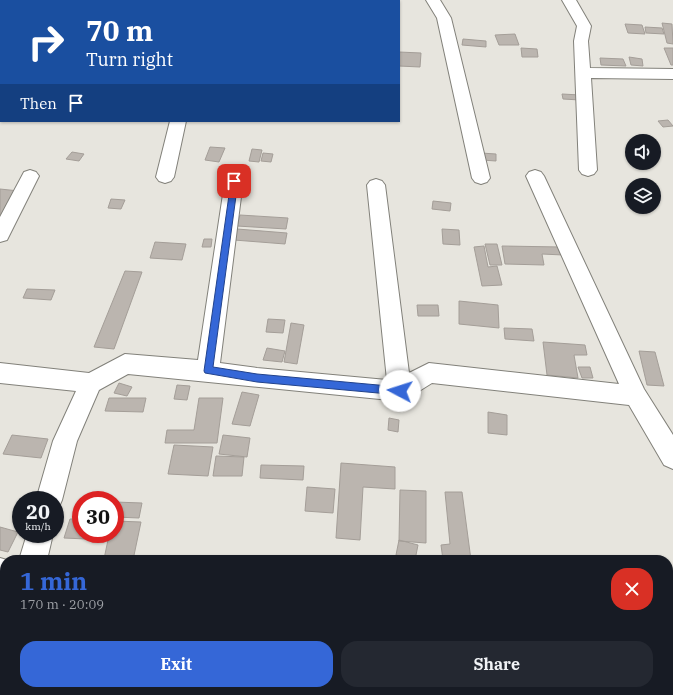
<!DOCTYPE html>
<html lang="en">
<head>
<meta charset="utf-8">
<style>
	body { margin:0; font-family:"IBM Plex Serif",serif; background:#242831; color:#f1f3f6; height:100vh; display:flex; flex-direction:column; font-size:15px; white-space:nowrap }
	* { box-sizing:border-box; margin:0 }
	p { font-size:13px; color:#9ea1a6 }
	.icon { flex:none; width:22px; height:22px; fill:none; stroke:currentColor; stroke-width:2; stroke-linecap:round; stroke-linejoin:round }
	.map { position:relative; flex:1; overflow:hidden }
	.side { position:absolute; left:0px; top:555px; width:673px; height:140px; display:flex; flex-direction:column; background:#171b24; border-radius:16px 16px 0 0; box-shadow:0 1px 3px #0004 }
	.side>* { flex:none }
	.guide { position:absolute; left:0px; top:0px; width:400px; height:122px; box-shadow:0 1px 3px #0004; background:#1a4fa0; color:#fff; overflow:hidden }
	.fabs { position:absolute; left:625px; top:134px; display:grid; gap:8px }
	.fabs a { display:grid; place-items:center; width:36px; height:36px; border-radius:50%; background:#171b24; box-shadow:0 1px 3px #0004; font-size:20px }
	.speed { position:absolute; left:12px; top:491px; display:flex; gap:8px; font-size:20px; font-weight:700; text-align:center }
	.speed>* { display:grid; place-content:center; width:52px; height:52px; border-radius:50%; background:#171b24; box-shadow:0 1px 3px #0004; line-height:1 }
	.speed small { font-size:10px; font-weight:400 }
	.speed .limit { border:6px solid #d22; background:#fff; color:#111 }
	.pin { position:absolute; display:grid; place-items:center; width:34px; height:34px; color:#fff; margin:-17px; border-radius:8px; box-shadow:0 2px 6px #0006 }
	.me { position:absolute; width:44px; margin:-22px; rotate:275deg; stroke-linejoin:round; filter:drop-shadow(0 0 3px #0008) }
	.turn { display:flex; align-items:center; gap:14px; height:84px; padding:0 20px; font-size:18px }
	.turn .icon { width:52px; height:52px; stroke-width:2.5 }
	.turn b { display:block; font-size:28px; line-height:34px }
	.then { display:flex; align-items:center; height:38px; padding:0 20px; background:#0003; gap:8px; font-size:15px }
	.round { display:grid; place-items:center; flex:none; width:42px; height:42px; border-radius:16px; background:#242831 }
	.headline { display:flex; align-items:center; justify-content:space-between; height:68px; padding:0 20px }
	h1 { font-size:24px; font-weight:700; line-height:30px; color:#3567d7 }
	.button { display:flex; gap:8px; margin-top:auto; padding:8px 20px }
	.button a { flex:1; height:46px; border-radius:16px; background:#3567d7; color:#fff; font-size:16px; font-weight:700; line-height:46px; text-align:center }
	.button a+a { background:#242831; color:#f1f3f6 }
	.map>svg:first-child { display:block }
</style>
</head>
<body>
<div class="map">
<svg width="673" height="695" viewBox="0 0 673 695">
	<rect width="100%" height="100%" fill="#e7e5de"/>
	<path fill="#bbb5af" stroke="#a49e98" d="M662,23L672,24L673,44L667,43Z
		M625,24L642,25L645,34L628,33Z
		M645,27L662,28L664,34L646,33Z
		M515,34L519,45H499L495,35Z
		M463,39L486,41V47L462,45Z
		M521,48L537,49L538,57H522Z
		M664,48H673V65H671Z
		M399,52L421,53L420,67L399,66Z
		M629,57L642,59L643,66L631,65Z
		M600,58L623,59L626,66L601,65Z
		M562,94L580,95V100L563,99Z
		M668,120L673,126L663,127L658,121Z
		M210,147L225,148L219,162L205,160Z
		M252,149L262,150L259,162L249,161Z
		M72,152L84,154L79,161L66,159Z
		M263,153L273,154L271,162L261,161Z
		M481,153L496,154V161L482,160Z
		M0,189L19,191L0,219Z
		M111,199L125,200L121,209L108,208Z
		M433,201L451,203L450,211L432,209Z
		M240,215L288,218L286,229L237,226Z
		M237,229L287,233L285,244L234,240Z
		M442,229L459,230L460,245L443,244Z
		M204,239H212L211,247H202Z
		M155,242L186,244L182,260L150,258Z
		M485,244H497L502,265H490Z
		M484,246L488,267L497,266L502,285L482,286L474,247Z
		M502,246L561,247L563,255L542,254L544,265L505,264Z
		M125,271L142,272L114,349L94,347Z
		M27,289L55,290L51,300L23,298Z
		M459,301L498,305L499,328L459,324Z
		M417,305H438L439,316H418Z
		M268,319L285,320L283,333L266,332Z
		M291,323L304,325L297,364L284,362Z
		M504,328L532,329L534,341L505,339Z
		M543,342L585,345L587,355H574L578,378L547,375Z
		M267,348L285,351L282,362L263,360Z
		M639,351L655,352L664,386L647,385Z
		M578,367H590L593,378H582Z
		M119,383L132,387L127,396L114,393Z
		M177,385L190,386L187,400L174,399Z
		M242,392L259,395L250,426L232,424Z
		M109,398H146L143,412L105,411Z
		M199,398H223L217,443H165L167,430H194Z
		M488,412L507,415V435L488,433Z
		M389,418L399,420L398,432L388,430Z
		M12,435L48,439L41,458L3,454Z
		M223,435L250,438L247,457L219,454Z
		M174,445L213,447L208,476L168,474Z
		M216,456L244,457L242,476H213Z
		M341,463L395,467V489L363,487L360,540L336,538Z
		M261,465L304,466L303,480L260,478Z
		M307,487L335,489L333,513L305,511Z
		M400,490L426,491V543L399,541Z
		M445,492H462L471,560H443L441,545L450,544Z
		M115,502L142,503L139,518L115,517Z
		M70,519H81V534H115V521L141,522L133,560H62L63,557L104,559L108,540L64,538Z
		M0,527L18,532L8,552L0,550Z
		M399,540L418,545L415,560L396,555Z
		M53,690H70L68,695H51Z
		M87,690H115V695H86Z
		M180,690H220L219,695H179Z
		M559,690H580V695H559Z"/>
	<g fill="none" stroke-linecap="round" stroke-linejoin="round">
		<g stroke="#82817a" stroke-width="2">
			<path id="minor" d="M214,0H228L213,1Z
				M426,0H440L451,18L490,178L487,182L481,184L475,182L472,178L437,18Z
				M562,0H576L591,26L588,41L590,68L673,69V79L591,78L597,170L594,174L588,176L582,174L579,170L574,41L577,26Z
				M170,121H186L174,177L171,181L165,183L159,181L156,177Z
				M30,170L36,172L39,176L7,240L0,242V217L24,172Z
				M535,170L541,172L544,176L644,389L673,435V469L664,465L629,405L432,383L408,398L400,401L128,374L99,390L77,441L62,500L58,509L55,510V500H36L53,441L76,391L0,383V363L89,373L125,354L198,360L225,181L228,177L234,175L240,177L243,181L220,363L257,368L387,380L367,185L370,181L376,179L382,181L385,185L409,373L429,363L619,384L526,176L529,172Z
				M27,534H53L47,560H19Z
				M0,558L7,560H5V587L0,586Z
				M5,617V655L0,657V619Z
				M668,625L673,626V656L668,655Z"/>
		</g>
		<use href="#minor" fill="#fff" fill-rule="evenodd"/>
	</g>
	<path fill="#3567d7" stroke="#22438c" d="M234,179L238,181L213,367L257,374L400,387L404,388L405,391L404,394L400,395L257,382L205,373L204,371L231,181Z"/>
</svg>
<div class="fabs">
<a><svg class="icon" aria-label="sound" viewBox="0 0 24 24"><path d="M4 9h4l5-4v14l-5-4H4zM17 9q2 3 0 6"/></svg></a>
<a><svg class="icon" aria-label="layers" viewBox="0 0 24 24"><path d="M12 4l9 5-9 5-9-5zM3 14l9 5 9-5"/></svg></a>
</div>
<div class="speed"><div>20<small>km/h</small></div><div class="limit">30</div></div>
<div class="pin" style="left:234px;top:181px;background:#d93025"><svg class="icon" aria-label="arrive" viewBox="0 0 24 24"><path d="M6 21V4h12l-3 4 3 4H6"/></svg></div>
<svg class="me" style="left:400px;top:391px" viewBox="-20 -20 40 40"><circle r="19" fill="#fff"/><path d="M0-13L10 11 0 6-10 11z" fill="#3567d7"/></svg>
<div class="guide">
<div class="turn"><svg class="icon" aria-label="right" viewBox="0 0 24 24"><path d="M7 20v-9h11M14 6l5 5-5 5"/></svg><div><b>70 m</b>Turn right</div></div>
<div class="then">Then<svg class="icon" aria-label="arrive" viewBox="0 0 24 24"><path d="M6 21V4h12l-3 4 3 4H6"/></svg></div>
</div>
<section class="side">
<div class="headline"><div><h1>1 min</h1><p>170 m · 20:09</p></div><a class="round" style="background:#d93025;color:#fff"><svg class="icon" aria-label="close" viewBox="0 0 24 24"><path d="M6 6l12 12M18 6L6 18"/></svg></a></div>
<div class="button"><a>Exit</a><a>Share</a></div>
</section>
</div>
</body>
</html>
